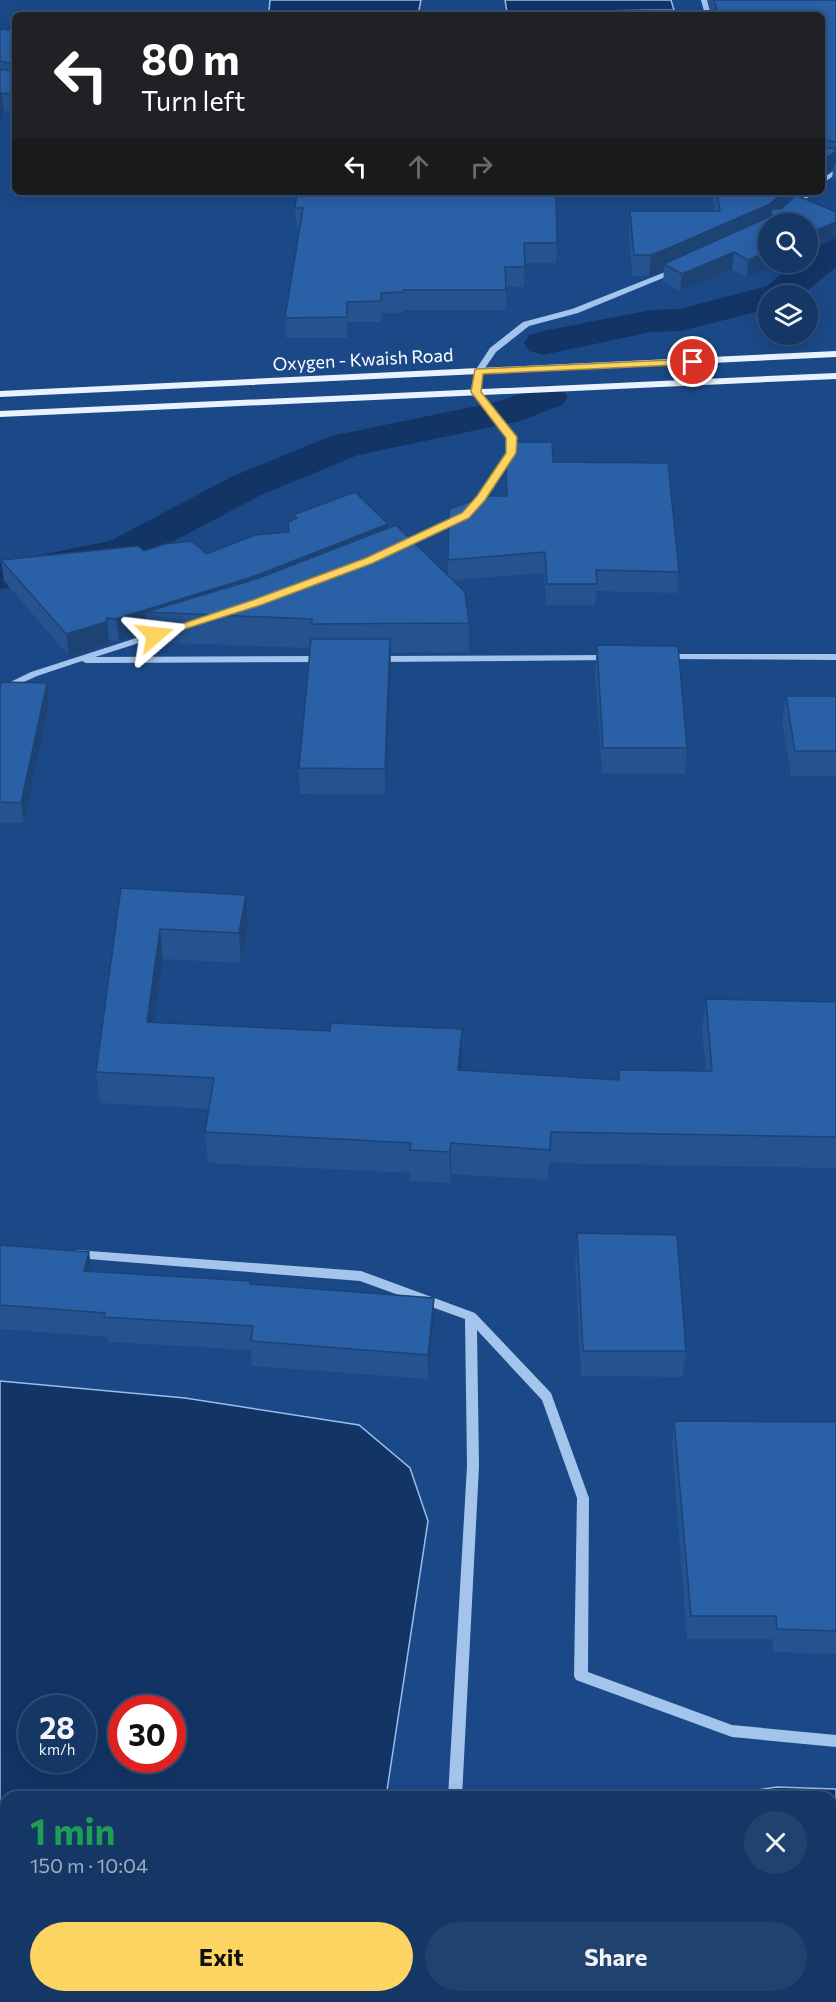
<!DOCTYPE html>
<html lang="en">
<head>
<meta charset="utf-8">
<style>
	body { margin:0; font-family:Commissioner,sans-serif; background:#21426f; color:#f1f3f6; height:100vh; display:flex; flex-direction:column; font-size:22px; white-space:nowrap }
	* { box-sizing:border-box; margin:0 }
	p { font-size:20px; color:#9dacbf }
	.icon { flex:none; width:33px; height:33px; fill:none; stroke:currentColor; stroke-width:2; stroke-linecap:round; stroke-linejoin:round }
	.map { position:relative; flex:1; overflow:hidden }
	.details { position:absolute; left:0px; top:1791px; width:837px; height:212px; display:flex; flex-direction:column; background:#143766; border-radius:18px 18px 0 0; box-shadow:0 3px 15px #0003,0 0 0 2px #33517a }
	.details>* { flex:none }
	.hud { position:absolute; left:12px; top:12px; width:813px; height:183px; border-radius:9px; box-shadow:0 3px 15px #0003,0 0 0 2px #33517a; background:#202124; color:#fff; overflow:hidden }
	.fabs { position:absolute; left:758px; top:213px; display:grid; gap:12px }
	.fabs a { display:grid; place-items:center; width:60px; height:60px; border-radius:50%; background:#143766; box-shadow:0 3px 15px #0003,0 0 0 2px #33517a; font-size:30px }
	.speed { position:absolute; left:18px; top:1695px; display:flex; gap:12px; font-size:30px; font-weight:700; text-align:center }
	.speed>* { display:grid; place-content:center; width:78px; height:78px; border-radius:50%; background:#143766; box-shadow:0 3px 15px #0003,0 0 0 2px #33517a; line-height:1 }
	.speed small { font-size:15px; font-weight:400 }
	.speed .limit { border:9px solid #d22; background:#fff; color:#111 }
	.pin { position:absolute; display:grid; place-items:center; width:51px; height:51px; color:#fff; margin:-26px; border:3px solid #fff; border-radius:50%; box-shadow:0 2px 6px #0007 }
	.me { position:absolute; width:66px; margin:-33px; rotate:73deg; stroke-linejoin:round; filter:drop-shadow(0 0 4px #0008) }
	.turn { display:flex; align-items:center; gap:21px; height:126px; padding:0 30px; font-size:27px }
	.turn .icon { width:78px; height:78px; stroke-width:2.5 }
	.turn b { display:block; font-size:42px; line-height:51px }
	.lanes { display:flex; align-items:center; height:57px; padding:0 30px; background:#0003; justify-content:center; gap:30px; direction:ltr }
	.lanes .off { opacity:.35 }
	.round { display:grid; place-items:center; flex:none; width:63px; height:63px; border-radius:32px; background:#21426f }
	.summary { display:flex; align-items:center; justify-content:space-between; height:102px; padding:0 30px }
	h1 { font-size:36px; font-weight:700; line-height:45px; color:#1e9e55 }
	.button { display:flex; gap:12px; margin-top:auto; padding:12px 30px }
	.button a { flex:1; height:69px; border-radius:36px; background:#fdd361; color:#111; font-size:24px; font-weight:700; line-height:69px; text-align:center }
	.button a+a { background:#21426f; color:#f1f3f6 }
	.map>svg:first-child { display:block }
</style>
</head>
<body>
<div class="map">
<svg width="836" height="2002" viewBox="0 0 836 2002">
	<rect width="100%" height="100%" fill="#1b4988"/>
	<path fill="#123566" stroke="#97beee" stroke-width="1.5" fill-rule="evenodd" d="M270,0H421L418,15H273L269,11Z
		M505,0H671L674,10L507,12Z
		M0,1381L185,1398L359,1425L410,1468L428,1521L386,1797H6V1996L357,1997V2002H0ZM32,1708H82V1760H32ZM122,1708H172V1760H122Z
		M777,1787L836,1789V2002H701L700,1996H831V1797H712Z"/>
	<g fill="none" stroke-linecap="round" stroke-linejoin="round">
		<path fill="#123566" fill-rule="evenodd" d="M836,238V267L801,296H768V309L681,331L651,332L543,355L529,351L524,343L529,335L543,331L651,310L680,309L767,286L796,262H807V254L823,241Z
			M548,385L562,389L568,397L562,405L520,421L358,455L261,495L140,559L88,573L0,589V563L110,541L231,477L331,436L496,402Z"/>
		<path fill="#a4c4ec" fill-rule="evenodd" d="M701,0H707L711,15H705Z
			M836,169V174L822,184V179Z
			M807,192H814L778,224H770Z
			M673,269L680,271L578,313L529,326L496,352L483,371L480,392L516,437L515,452L477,508H471L470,506L507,452L508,437L472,392L475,371L490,348L523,322L572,309Z
			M457,516H460L464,518L404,549L401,550L397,547Z
			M161,630L164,631V635L95,657L323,656L327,659L323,662L86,663L82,661L37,676L0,693V687L31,672Z
			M665,654H836V660L662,659V655Z
			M611,655L614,656V660L377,662L373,659L377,656Z
			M76,1250L361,1271L475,1313L551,1393L589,1498L588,1672L732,1725L836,1735V1747L732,1737L576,1680L574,1676L577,1498L542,1400L477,1330L479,1466L462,1797H448L467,1466L465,1319L360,1281L76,1258L72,1257L70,1254L72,1251Z
			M436,1996H450L451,2002H435Z"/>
		<path fill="#eaf1ff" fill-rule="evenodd" d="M836,351V357L0,397V391Z
			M836,373V379L0,417V411Z"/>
	</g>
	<path fill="#24538f" d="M708,0H836V180H832L833,169L822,176V15H712Z
		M0,29L15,30V113L4,111L0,122Z
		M297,192L557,243L556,263H525L524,287H506V310H403V313H381V322H347V338H286L285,318L300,228H296L295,208Z
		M712,192H787L785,205L747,277L732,270L680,291L663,282L664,270L649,276H632L629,232L630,211H715Z
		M506,462H553L679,572L677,593L596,591L595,605H546L544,573L453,580L469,623V652L390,653L385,795L300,794L299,768L310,648L148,642L147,632L119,641L109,640V644L69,656L4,581L1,560L144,551L206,554L288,532L293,520V515L388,528L448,575L449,509L506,496Z
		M597,645L687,748L685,774L602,773L595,670Z
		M0,687L49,704L24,823H0Z
		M786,696H836V776H791L782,721Z
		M121,888L248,925L241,963L163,959L154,1023L330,1031L462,1029L461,1070L618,1080L619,1070L706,1071L702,1030L706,999L836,1002V1168L549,1163L548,1180L451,1174L450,1183L410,1181V1173L208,1163L205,1132L209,1109L100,1103L96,1072Z
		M577,1233L686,1351L683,1377L581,1376L575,1259Z
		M0,1245L89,1252L91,1272L250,1281V1284L434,1298V1322L428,1379L252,1366L251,1350L108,1342L107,1337L0,1329Z
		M674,1421L836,1422V1654L773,1652L772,1639H687L672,1444Z"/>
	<path fill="#1d4374" d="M2,93L4,111L0,122V97Z
		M836,151V163H834L833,169L822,176L823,160Z
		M783,192H787L785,208L768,224L664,264V270L649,276L651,255Z
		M836,222V238L807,251V234Z
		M768,251V262H780L747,277L748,260Z
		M734,252L732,270L680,291L682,274Z
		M388,524V545L146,612L147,632L119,641L116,619Z
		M107,618L109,640V644L69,656L66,634Z
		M390,639L391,664L385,795V769Z
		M47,683L49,704L24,823L21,803Z
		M246,895L248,925L241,963L239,933Z
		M160,929L163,959L150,1053L147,1022Z
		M462,1029V1059L458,1101V1070Z
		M451,1143V1174L450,1183V1152Z
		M89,1252L92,1276L84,1271Z
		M434,1298V1322L428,1379V1355Z"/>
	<path fill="#2a60a6" stroke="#1d4374" stroke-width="1.5" d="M714,0H836V142L824,140L822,142V15H718Z
		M0,29L15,30V65L0,61Z
		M15,65V94L2,93L0,97V69L13,71Z
		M822,144V147L836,149V151L823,160Z
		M297,192H556L557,243H524L525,267H505L506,290H403V292L381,293V301L347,302V317L285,318L303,208H295Z
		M717,192H783L770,204L669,248L651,255H634L630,211H720Z
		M796,195L836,212V222L807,234V224H768V251L748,260L734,252L682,274L664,264L771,216L772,209H781Z
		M512,442H552L553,462L668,463L679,572L596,570L597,584H547L545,552L448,560L449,509L485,496H507L506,462H510Z
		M355,492L388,524L252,577L116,619L107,618L106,622L66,634L1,560L138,546L144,551L165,544L192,541L206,554L255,535L289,532L288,522L297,518L293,515Z
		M396,525L465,592L469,623L312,624V619L146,612L259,578Z
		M311,639H390L385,769L299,768Z
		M597,645L678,646L687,748H603Z
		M1,682L47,683L21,803L0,802V687Z
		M786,696H836V751H795Z
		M121,888L246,895L239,933L160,929L147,1022L330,1031L331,1023L462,1029L458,1070L619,1080V1070L712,1071L706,999L836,1002V1137L551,1132L550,1150L451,1143L450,1152L410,1150L411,1143L205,1132L214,1078L96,1072Z
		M577,1233L677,1235L686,1351H583Z
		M0,1245L89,1252L84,1271L250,1281V1284L434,1298L428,1355L251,1341L253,1326L104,1317L105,1313L0,1305Z
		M674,1421L836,1422V1631L777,1629L776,1616H691Z
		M553,1996H687V2002H553Z"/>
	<path fill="#fdd361" stroke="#a4893f" stroke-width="1.5" d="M693,359L696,360V364L483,374L481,392L517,437L516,453L485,500L469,518L373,563L261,605L159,637H151L149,635L253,600L366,558L462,513L477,496L506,453V438L471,392L475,369Z"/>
	<g text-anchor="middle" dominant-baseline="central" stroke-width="6" stroke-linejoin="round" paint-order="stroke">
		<g font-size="18" fill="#fff" stroke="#1b4988">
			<text transform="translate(363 359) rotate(-3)">Oxygen - Kwaish Road</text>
		</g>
	</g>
</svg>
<div class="fabs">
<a><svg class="icon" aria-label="search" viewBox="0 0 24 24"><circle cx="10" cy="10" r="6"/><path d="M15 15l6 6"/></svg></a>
<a><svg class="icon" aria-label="layers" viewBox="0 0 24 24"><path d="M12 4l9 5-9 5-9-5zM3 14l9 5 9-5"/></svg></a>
</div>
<div class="speed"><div>28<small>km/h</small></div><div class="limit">30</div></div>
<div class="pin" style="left:693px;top:362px;background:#d93025"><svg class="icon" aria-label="arrive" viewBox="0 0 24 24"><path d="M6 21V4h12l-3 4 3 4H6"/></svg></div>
<svg class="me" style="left:155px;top:635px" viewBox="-20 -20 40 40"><path d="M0-17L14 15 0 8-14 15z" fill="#fdd361" stroke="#fff" stroke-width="4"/></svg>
<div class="hud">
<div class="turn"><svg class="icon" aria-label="left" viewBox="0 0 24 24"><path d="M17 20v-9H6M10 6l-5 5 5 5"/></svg><div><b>80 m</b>Turn left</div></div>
<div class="lanes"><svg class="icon" aria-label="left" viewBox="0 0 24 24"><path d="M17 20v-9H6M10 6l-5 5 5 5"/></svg><svg class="icon off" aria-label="ahead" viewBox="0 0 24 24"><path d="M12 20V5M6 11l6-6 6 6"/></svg><svg class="icon off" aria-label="right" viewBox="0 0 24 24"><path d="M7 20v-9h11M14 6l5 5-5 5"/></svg></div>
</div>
<section class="details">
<div class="summary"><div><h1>1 min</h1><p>150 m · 10:04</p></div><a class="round"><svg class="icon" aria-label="close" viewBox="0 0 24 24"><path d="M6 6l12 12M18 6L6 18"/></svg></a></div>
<div class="button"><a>Exit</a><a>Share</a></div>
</section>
</div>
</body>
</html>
